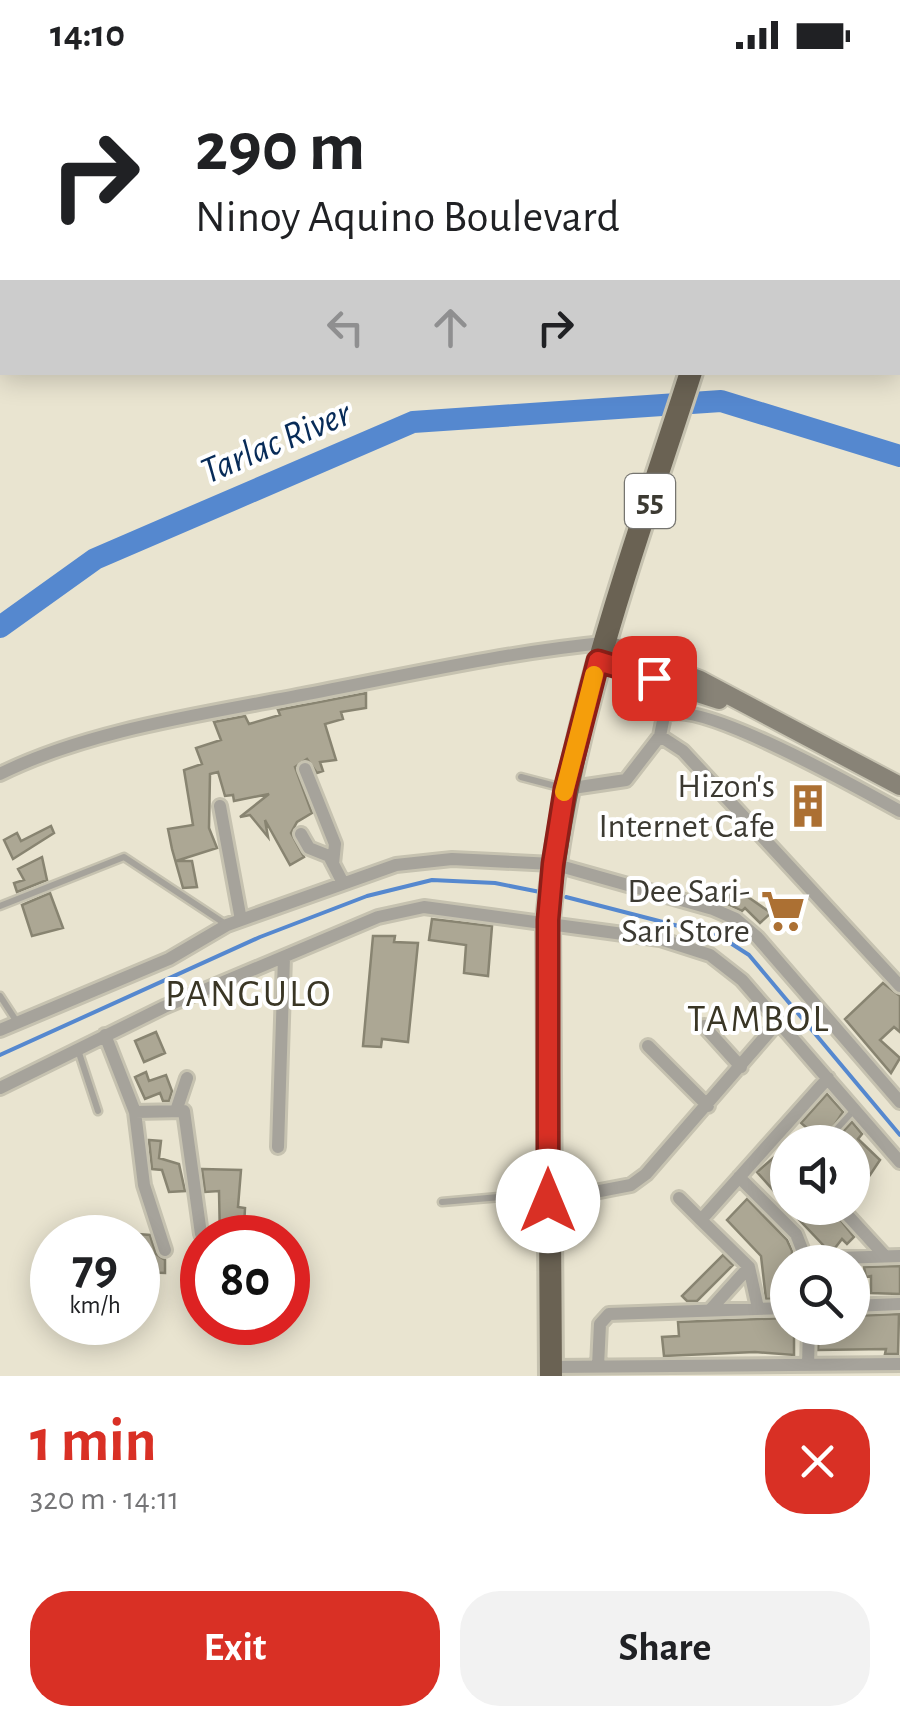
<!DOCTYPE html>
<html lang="en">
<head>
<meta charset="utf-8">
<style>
	body { margin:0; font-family:"Alegreya Sans",sans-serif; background:#f2f2f2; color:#202124; height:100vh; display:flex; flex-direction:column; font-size:38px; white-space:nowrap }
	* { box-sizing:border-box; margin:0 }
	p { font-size:32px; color:#757577 }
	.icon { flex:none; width:55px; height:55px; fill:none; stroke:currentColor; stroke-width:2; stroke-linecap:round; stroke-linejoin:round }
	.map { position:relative; height:1306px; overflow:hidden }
	.sheet { display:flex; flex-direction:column; background:#fff; flex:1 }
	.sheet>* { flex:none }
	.banner { position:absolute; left:0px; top:0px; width:900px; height:305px; box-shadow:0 5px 25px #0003; background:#fff; color:#202124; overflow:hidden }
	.buttons { position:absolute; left:770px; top:1055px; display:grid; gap:20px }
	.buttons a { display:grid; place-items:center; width:100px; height:100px; border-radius:50%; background:#fff; box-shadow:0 5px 25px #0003; font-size:50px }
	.speed { position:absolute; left:30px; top:1145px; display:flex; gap:20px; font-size:50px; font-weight:700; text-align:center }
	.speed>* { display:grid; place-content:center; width:130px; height:130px; border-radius:50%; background:#fff; box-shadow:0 5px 25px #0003; line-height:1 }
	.speed small { font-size:25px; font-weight:400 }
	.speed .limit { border:15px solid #d22; background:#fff; color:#111 }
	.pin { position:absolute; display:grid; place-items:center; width:85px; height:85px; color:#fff; margin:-42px; border-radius:20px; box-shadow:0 5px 15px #0006 }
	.me { position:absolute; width:110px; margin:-55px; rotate:0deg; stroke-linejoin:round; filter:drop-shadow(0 0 8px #0008) }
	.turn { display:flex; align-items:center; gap:35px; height:210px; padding:0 30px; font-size:45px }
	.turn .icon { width:130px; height:130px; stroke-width:2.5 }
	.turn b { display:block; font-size:70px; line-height:85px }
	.lanes { display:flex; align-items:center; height:95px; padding:0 30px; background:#0003; justify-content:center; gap:50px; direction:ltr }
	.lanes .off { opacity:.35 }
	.round { display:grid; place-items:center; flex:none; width:105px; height:105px; border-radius:40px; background:#f2f2f2 }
	.overview { display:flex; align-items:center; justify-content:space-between; height:170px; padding:0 30px }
	h1 { font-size:60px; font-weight:700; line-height:75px; color:#d93025 }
	.primary-button { display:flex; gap:20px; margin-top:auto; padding:20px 30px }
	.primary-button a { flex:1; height:115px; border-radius:40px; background:#d93025; color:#fff; font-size:40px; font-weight:700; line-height:115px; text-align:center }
	.primary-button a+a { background:#f2f2f2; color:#202124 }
	.status { display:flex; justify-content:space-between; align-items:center; height:70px; padding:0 50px; background:#fff; direction:ltr }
	.status svg { height:28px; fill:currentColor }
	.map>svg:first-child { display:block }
</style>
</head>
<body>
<div class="status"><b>14:10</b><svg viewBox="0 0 49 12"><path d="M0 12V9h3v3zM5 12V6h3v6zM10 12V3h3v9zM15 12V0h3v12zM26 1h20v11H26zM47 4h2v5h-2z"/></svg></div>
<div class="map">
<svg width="900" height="1306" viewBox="0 0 900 1306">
	<rect width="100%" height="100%" fill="#e9e4d0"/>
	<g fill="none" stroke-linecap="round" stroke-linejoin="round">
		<path stroke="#5588cf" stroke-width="4" d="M566,827L721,867L749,885L900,1065
			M0,985L260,867L367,826L432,810L495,813L540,822"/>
		<path stroke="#5588cf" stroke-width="22" d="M0,557L95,489L413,352L721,331L900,386"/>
	</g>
	<path fill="#aca794" stroke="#888471" stroke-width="2.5" d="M366,623V638L341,642L343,649L325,654L336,690L320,692L323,701L317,703L307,689L295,697L312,743L297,752L291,763L304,787L290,795L265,750L268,767L250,745L240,747L269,724L234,731L233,725L225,726L218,702L210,704L209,758L217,778L176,791H192L197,817L183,818L172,779L168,759L193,755L184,700L202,694L196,678L221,670L214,652L245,646L249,654L280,645L278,640Z
		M51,756L54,763L13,789L4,770L17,763L21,771Z
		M42,787L47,810L17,822L14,813L24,810L18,799Z
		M735,818L771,843L760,853L745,838L742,841L725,833Z
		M50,823L63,858L32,866L22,835Z
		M432,849L492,856L488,906L464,903L466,875L429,870Z
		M373,866H395L394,872L418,873L408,972L382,969L381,977L363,976Z
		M883,913L900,926V962L894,957L880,970L900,988L891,1003L845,949Z
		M156,962L165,983L144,992L135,971Z
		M146,1002L149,1011L166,1005L172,1021L169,1031H163L160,1023L145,1029L135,1007Z
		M827,1024L843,1042L828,1065L837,1068L852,1052L862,1064L858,1069L880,1090L870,1105L852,1093V1072H823L801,1053Z
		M149,1070L161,1071L159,1088L179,1094L185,1121L169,1122L162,1100L152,1099Z
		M779,1083L788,1091V1137L757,1102Z
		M202,1099L241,1100L238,1137L245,1138L244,1158H238V1168H220L219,1121L205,1122Z
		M747,1129L787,1170L792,1181L788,1228L766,1229L761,1186L727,1150Z
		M788,1138H831L854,1167L847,1174L842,1169L835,1178H826Z
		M138,1164L150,1165L156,1184L165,1190V1203L139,1202Z
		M723,1185L733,1195L697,1231H687L682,1226Z
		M900,1196V1224L871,1223V1206L866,1207L864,1197Z
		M899,1244L898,1284H885L886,1279L818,1280L819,1258H826V1264L846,1266V1258H852V1246Z
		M788,1248V1258H794V1285L755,1282L664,1286L662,1267L679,1266L678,1252Z"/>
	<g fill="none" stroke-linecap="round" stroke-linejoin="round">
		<g stroke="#c6c2b0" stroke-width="11">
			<path id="service" d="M521,707L563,718
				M0,836L124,787L227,855
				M0,926L17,952
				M78,980L98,1041
				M834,1062L854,1040
				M442,1132L546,1123"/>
		</g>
		<g stroke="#c6c2b0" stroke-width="18">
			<path id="minor" d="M416,0L418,2
				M35,2L39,0
				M80,2L86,0
				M0,21L2,20
				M0,44L2,42
				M660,666L683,681L900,916
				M305,699L335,774L333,794
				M0,704C88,660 205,644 302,625C402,606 502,583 603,573
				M566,719L626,710L660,666L664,646C695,625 863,721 900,741
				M220,736L241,850
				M301,764L309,778L329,786L342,811
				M704,956L741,997
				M0,960L169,889L227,855L396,795L452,789L553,794L713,839L736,849L757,867L900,1032
				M105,965L135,1042L144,1115L165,1180
				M648,976L708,1036
				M0,1018L164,937L378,847L424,837L660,869L710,885L742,910L900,1092
				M177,1038L187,1008
				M135,1042L184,1041L201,1164
				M278,1077L284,887
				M739,1107L796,1164L807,1192
				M679,1128L701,1150
				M548,1131L631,1115L646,1104L777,953
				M841,1138L885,1186
				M807,1189L900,1186
				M852,1236L900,1234
				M758,1238L749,1197L701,1150L828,1008
				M711,1239L749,1197
				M808,1295L809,1258
				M598,1296L600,1254L609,1244L788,1238
				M551,1297L900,1294"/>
		</g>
		<g stroke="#c6c2b0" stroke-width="22">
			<path id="secondary" d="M603,573L700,610L900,716
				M598,591L719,630"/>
		</g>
		<g stroke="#c6c2b0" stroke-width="28">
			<path id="trunk" d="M759,2V0
				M551,1306L548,850C566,660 633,483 691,302"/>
		</g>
		<use href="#service" stroke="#a6a39b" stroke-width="6"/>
		<use href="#minor" stroke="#a6a39b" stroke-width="12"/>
		<use href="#secondary" stroke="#888377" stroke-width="18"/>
		<use href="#trunk" stroke="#6a6253" stroke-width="22"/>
	</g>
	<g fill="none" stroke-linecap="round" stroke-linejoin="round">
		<g stroke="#8d1f18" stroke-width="25">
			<path id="route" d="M548,1131V850L553,794L565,719L598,591L654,608"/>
		</g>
		<use href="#route" stroke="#d93025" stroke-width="18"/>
		<path stroke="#f59e0b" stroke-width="18" d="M564,722L594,605"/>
	</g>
	<defs>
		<g id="building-bare" transform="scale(3.45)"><path d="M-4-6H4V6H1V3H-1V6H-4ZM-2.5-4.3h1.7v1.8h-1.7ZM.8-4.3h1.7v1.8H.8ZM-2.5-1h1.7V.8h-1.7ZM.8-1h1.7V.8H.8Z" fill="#ac7033" stroke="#fff" stroke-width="2.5" paint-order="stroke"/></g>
		<g id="supermarket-bare" transform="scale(3.45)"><path d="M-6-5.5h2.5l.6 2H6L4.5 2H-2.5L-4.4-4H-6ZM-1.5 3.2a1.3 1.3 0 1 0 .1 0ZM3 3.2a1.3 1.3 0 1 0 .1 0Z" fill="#ac7033" stroke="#fff" stroke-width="2.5" paint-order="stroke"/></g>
	</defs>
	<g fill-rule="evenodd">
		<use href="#building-bare" x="808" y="736"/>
		<use href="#supermarket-bare" x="783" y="841"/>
	</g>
	<g text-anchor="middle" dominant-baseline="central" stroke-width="8" stroke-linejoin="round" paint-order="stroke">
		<rect fill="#fff" stroke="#767570" stroke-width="2.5" x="625" y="404" width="50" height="54" rx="8"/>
		<g font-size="32" font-weight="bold" fill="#3c3a32">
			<text x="650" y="431">55</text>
		</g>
		<g font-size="35" fill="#3c3a32" stroke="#fff" text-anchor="end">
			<text x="775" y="716">Hizon's<tspan x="775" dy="40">Internet Cafe</tspan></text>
			<text x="750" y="821">Dee Sari-<tspan x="750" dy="40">Sari Store</tspan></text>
		</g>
		<g font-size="38" font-style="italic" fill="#072b58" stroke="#fff">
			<text transform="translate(276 373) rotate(-23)">Tarlac River</text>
		</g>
		<g font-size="38" letter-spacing="2.5" fill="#3a3625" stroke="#fff">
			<text x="249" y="925">PANGULO</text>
			<text x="759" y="950">TAMBOL</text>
		</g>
	</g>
</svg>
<div class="buttons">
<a><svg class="icon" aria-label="sound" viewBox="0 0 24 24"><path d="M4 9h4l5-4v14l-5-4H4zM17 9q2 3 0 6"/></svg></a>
<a><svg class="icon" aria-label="search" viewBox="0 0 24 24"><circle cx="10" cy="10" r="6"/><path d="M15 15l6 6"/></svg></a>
</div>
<div class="speed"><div>79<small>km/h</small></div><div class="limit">80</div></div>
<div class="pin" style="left:654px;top:608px;background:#d93025"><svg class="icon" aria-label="arrive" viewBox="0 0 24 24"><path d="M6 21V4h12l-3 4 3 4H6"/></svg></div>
<svg class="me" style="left:548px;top:1131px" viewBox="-20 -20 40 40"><circle r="19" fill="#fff"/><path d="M0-13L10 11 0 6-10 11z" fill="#d93025"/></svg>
<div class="banner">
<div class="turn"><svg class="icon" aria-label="right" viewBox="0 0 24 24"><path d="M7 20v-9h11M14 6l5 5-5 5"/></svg><div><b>290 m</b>Ninoy Aquino Boulevard</div></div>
<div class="lanes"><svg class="icon off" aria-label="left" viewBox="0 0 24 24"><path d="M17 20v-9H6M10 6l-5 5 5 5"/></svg><svg class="icon off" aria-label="ahead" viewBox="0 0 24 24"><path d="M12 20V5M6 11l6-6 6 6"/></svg><svg class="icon" aria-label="right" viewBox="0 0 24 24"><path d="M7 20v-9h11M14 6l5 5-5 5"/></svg></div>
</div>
</div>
<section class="sheet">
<div class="overview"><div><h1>1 min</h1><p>320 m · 14:11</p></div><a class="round" style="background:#d93025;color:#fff"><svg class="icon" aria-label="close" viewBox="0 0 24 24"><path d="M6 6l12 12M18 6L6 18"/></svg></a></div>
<div class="primary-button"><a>Exit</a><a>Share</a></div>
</section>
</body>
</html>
